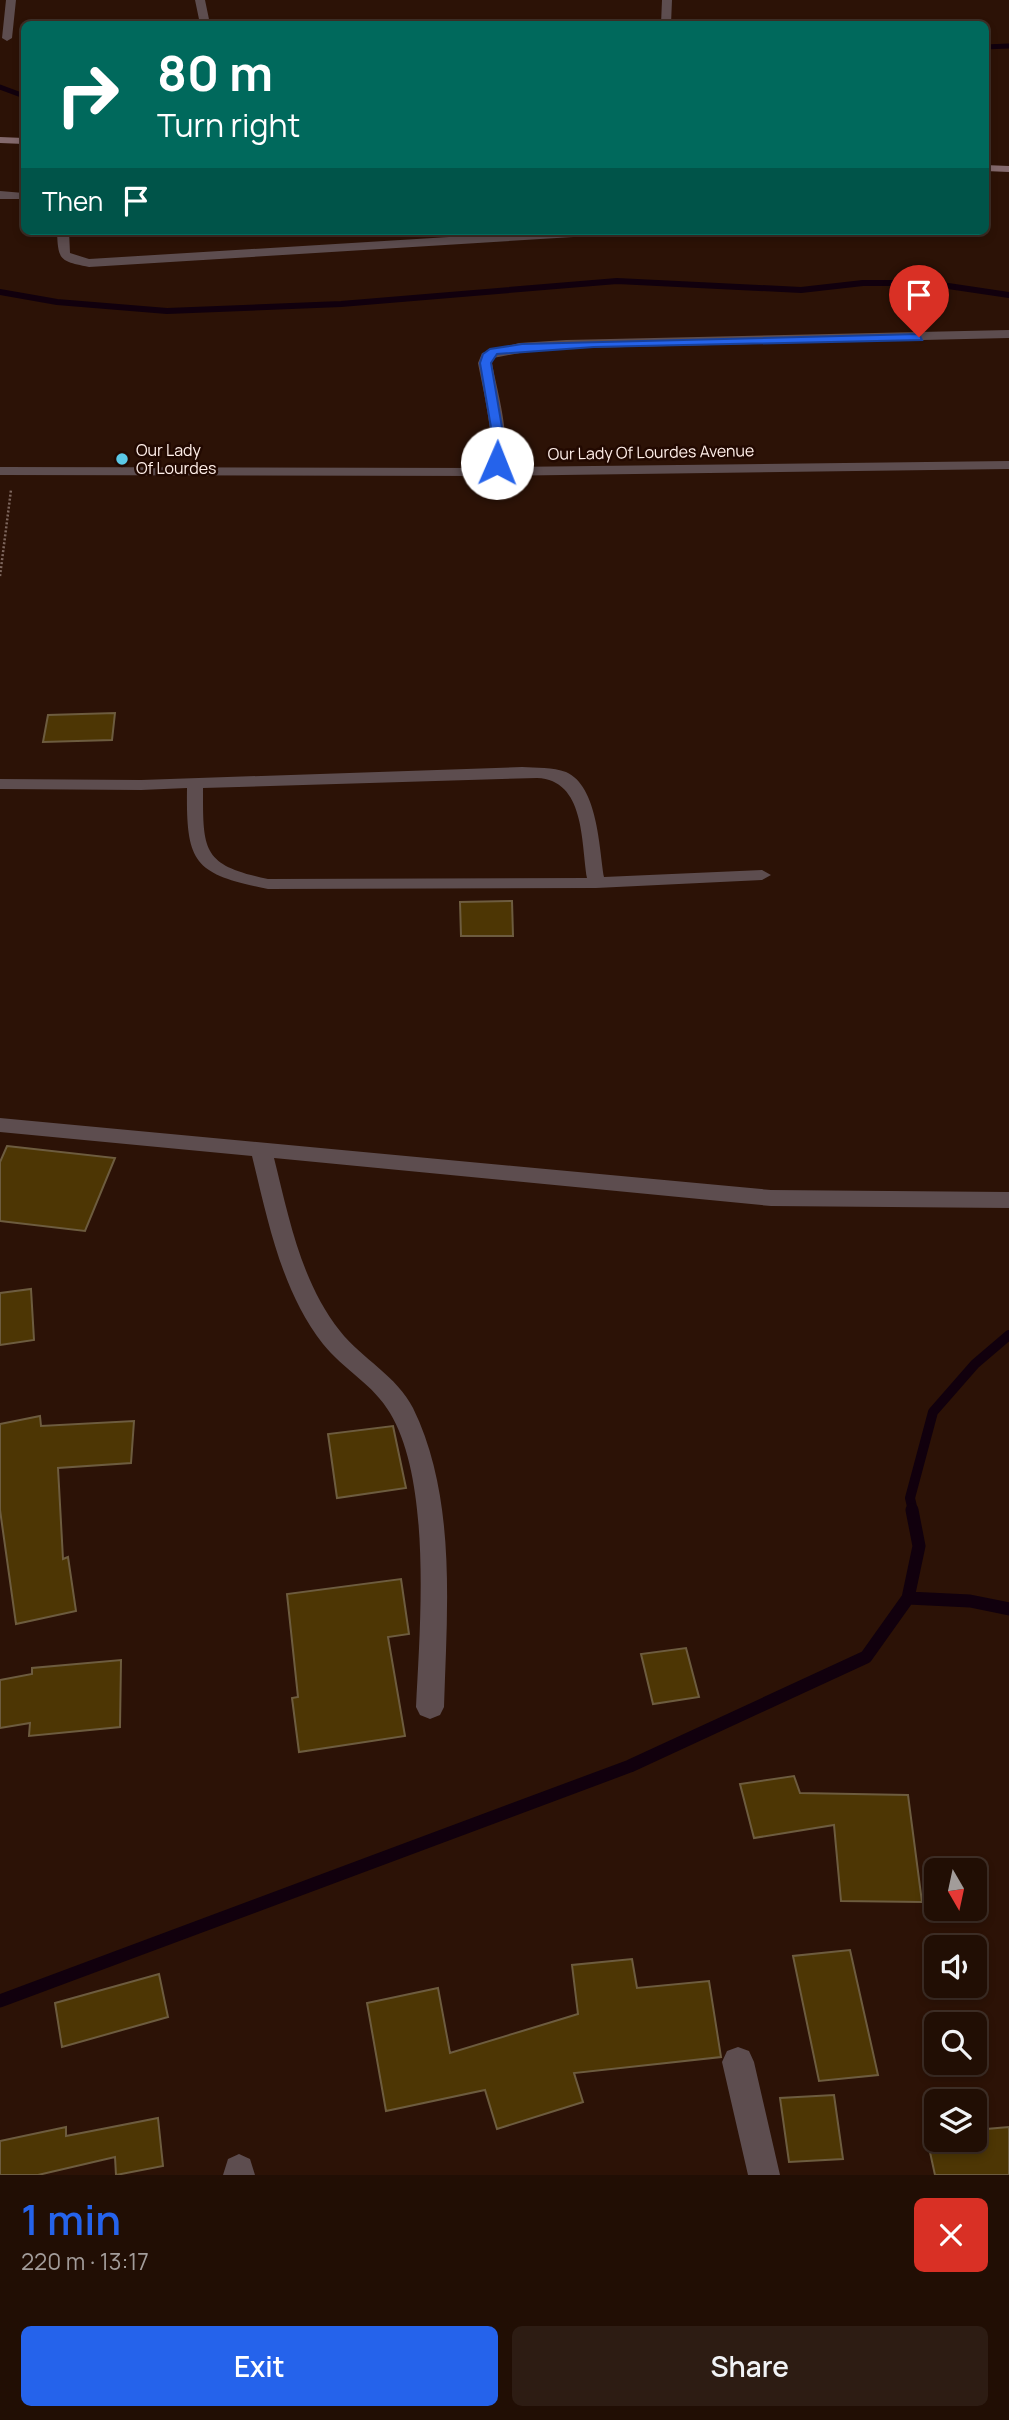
<!DOCTYPE html>
<html lang="en">
<head>
<meta charset="utf-8">
<style>
	body { margin:0; font-family:Manrope,sans-serif; background:#2d1c13; color:#f1f3f6; height:100vh; display:flex; flex-direction:column; font-size:26px; white-space:nowrap }
	* { box-sizing:border-box; margin:0 }
	p { font-size:23px; color:#a29c9a }
	.icon { flex:none; width:38px; height:38px; fill:none; stroke:currentColor; stroke-width:2; stroke-linecap:round; stroke-linejoin:round }
	.map { position:relative; height:2175px; overflow:hidden }
	.details { display:flex; flex-direction:column; background:#210e04; flex:1 }
	.details>* { flex:none }
	.top-card { position:absolute; left:21px; top:21px; width:968px; height:214px; border-radius:10px; box-shadow:0 4px 10px #0003,0 0 0 2px #3e2e26; background:#00695c; color:#fff; overflow:hidden }
	.needle { width:46px; rotate:171deg }
	.buttons { position:absolute; left:924px; top:1858px; display:grid; gap:14px }
	.buttons a { display:grid; place-items:center; width:63px; height:63px; border-radius:10px; background:#210e04; box-shadow:0 4px 10px #0003,0 0 0 2px #3e2e26; font-size:35px }
	.pin { position:absolute; display:grid; place-items:center; width:60px; height:60px; color:#fff; margin:-72px -30px; border-radius:50% 50% 50% 0; rotate:-45deg; box-shadow:0 0 7px #0007 }
	.pin .icon { rotate:45deg }
	.me { position:absolute; width:77px; margin:-38px; rotate:1deg; stroke-linejoin:round; filter:drop-shadow(0 0 5px #0008) }
	.turn { display:flex; align-items:center; gap:24px; height:147px; padding:0 21px; font-size:32px }
	.turn .icon { width:91px; height:91px; stroke-width:2.5 }
	.turn b { display:block; font-size:49px; line-height:60px }
	.then { display:flex; align-items:center; height:66px; padding:0 21px; background:#0003; gap:14px; font-size:26px }
	.round { display:grid; place-items:center; flex:none; width:74px; height:74px; border-radius:10px; background:#2d1c13 }
	.head { display:flex; align-items:center; justify-content:space-between; height:119px; padding:0 21px }
	h1 { font-size:42px; font-weight:600; line-height:52px; color:#2563eb }
	.button { display:flex; gap:14px; margin-top:auto; padding:14px 21px }
	.button a { flex:1; height:80px; border-radius:10px; background:#2563eb; color:#fff; font-size:28px; font-weight:600; line-height:80px; text-align:center }
	.button a+a { background:#2d1c13; color:#f1f3f6 }
	.map>svg:first-child { display:block }
</style>
</head>
<body>
<div class="map">
<svg width="1009" height="2175" viewBox="0 0 1009 2175">
	<rect width="100%" height="100%" fill="#2c1206"/>
	<g fill="none" stroke-linecap="round" stroke-linejoin="round">
		<path stroke="#11000d" stroke-width="5" d="M985,47L1009,46
			M0,87L24,96"/>
		<path stroke="#11000d" stroke-width="6" d="M0,292L57,302L167,311L341,304L617,281L801,290L863,283H928L1009,295"/>
		<path stroke="#11000d" stroke-width="10" d="M913,1511L910,1498L933,1412L975,1364L1009,1335"/>
		<path stroke="#11000d" stroke-width="13" d="M908,1598L970,1601L1009,1609
			M0,2001L630,1766L866,1657L908,1598L919,1546L912,1510"/>
	</g>
	<path fill="#4d3604" stroke="#6d5c3f" stroke-width="2" d="M115,713L112,740L43,742L48,715Z
		M512,901L513,936H461L460,902Z
		M7,1146L115,1158L85,1231L0,1221V1162Z
		M31,1289L34,1340L0,1345V1293Z
		M40,1416L41,1426L134,1421L131,1463L58,1468L63,1559L68,1557L76,1611L16,1624L0,1510V1424Z
		M393,1426L406,1488L337,1498L328,1434Z
		M401,1579L409,1634L388,1637L405,1736L299,1752L292,1698L298,1697L287,1594Z
		M686,1648L699,1697L653,1704L641,1654Z
		M121,1660L120,1727L29,1736L30,1723L0,1728V1680L32,1674V1668Z
		M794,1776L800,1793L908,1795L922,1902L841,1901L834,1825L754,1838L740,1784Z
		M850,1950L878,2075L819,2081L793,1956Z
		M632,1959L637,1988L709,1981L721,2057L574,2073L583,2102L497,2129L485,2090L386,2111L367,2003L438,1988L450,2053L578,2014L572,1965Z
		M159,1974L168,2017L62,2047L55,2003Z
		M834,2095L843,2159L789,2162L780,2098Z
		M158,2118L163,2166L116,2175L115,2157L38,2175H0V2141L66,2127V2136Z
		M1009,2127V2175H935L926,2134H936V2140H975V2130Z"/>
	<g fill="none" stroke-linecap="round" stroke-linejoin="round">
		<path stroke="#7d665d" stroke-width="2.5" stroke-dasharray="2 2" stroke-linecap="butt" d="M0,576L11,490"/>
		<path fill="#5d4d4f" fill-rule="evenodd" d="M522,767C536,768 553,767 566,772C598,786 599,848 604,877L762,870L771,875L762,880L596,888L268,889C194,874 186,864 187,788L141,790L133,785L141,780ZM537,778C585,780 581,841 587,878L268,879C202,865 203,851 203,788Z"/>
		<path fill="#5d4d4f" fill-rule="evenodd" d="M6,0H16L12,38L7,41L2,38Z
			M195,0H205L210,24H200Z
			M662,0H672L671,24H661Z
			M0,191L24,193V199H0Z
			M57,231H69L70,253L89,259L547,231H612L606,235L89,267C60,261 58,261 57,231Z
			M1009,330V338L541,349L493,358L492,363C496,386 514,449 501,467L1009,461V469L490,476L0,475V467L486,468C499,450 482,386 478,363L482,353L519,343L566,340Z
			M0,779L141,780L150,785L141,790L0,789Z
			M0,1118L771,1190L1009,1192V1208L771,1206L274,1158C289,1218 301,1282 340,1331C362,1359 397,1376 413,1408C457,1498 447,1610 444,1707L440,1715L430,1719L420,1715L416,1707C420,1626 432,1483 390,1413C374,1385 343,1369 323,1344C281,1290 268,1221 252,1156L0,1132Z
			M738,2047L749,2051L754,2062L780,2175H748L722,2062L727,2051Z
			M239,2154L250,2159L255,2175H223L228,2159Z"/>
		<path fill="#83696c" fill-rule="evenodd" d="M0,137L24,138V144L0,143Z
			M985,165L1009,166V172L985,171Z"/>
	</g>
	<path fill="#2563eb" stroke="#184099" stroke-width="2" d="M919,334L922,340L594,347L497,354L491,363L504,439L502,463L497,466L491,463L493,439L480,363L483,354L490,349L522,344Z"/>
	<circle fill="#5bc8e6" stroke="#220901" stroke-width="2.5" cx="122" cy="459" r="7"/>
	<g text-anchor="middle" dominant-baseline="central" stroke-width="5" stroke-linejoin="round" paint-order="stroke">
		<g font-size="16" fill="#ffefe9" stroke="#220901" text-anchor="start">
			<text x="136" y="450">Our Lady<tspan x="136" dy="18">Of Lourdes</tspan></text>
		</g>
		<g font-size="16" fill="#ffefe9" stroke="#220901">
			<text transform="translate(651 452) rotate(-1)">Our Lady Of Lourdes Avenue</text>
		</g>
	</g>
</svg>
<div class="buttons">
<a><svg class="needle" viewBox="-14 -14 28 28"><path d="M0-13l5 13h-10z" fill="#e53935"/><path d="M0 13l5-13h-10z" fill="#a29c9a"/></svg></a>
<a><svg class="icon" aria-label="sound" viewBox="0 0 24 24"><path d="M4 9h4l5-4v14l-5-4H4zM17 9q2 3 0 6"/></svg></a>
<a><svg class="icon" aria-label="search" viewBox="0 0 24 24"><circle cx="10" cy="10" r="6"/><path d="M15 15l6 6"/></svg></a>
<a><svg class="icon" aria-label="layers" viewBox="0 0 24 24"><path d="M12 4l9 5-9 5-9-5zM3 14l9 5 9-5"/></svg></a>
</div>
<div class="pin" style="left:919px;top:337px;background:#d93025"><svg class="icon" aria-label="arrive" viewBox="0 0 24 24"><path d="M6 21V4h12l-3 4 3 4H6"/></svg></div>
<svg class="me" style="left:497px;top:463px" viewBox="-20 -20 40 40"><circle r="19" fill="#fff"/><path d="M0-13L10 11 0 6-10 11z" fill="#2563eb"/></svg>
<div class="top-card">
<div class="turn"><svg class="icon" aria-label="right" viewBox="0 0 24 24"><path d="M7 20v-9h11M14 6l5 5-5 5"/></svg><div><b>80 m</b>Turn right</div></div>
<div class="then">Then<svg class="icon" aria-label="arrive" viewBox="0 0 24 24"><path d="M6 21V4h12l-3 4 3 4H6"/></svg></div>
</div>
</div>
<section class="details">
<div class="head"><div><h1>1 min</h1><p>220 m · 13:17</p></div><a class="round" style="background:#d93025;color:#fff"><svg class="icon" aria-label="close" viewBox="0 0 24 24"><path d="M6 6l12 12M18 6L6 18"/></svg></a></div>
<div class="button"><a>Exit</a><a>Share</a></div>
</section>
</body>
</html>
